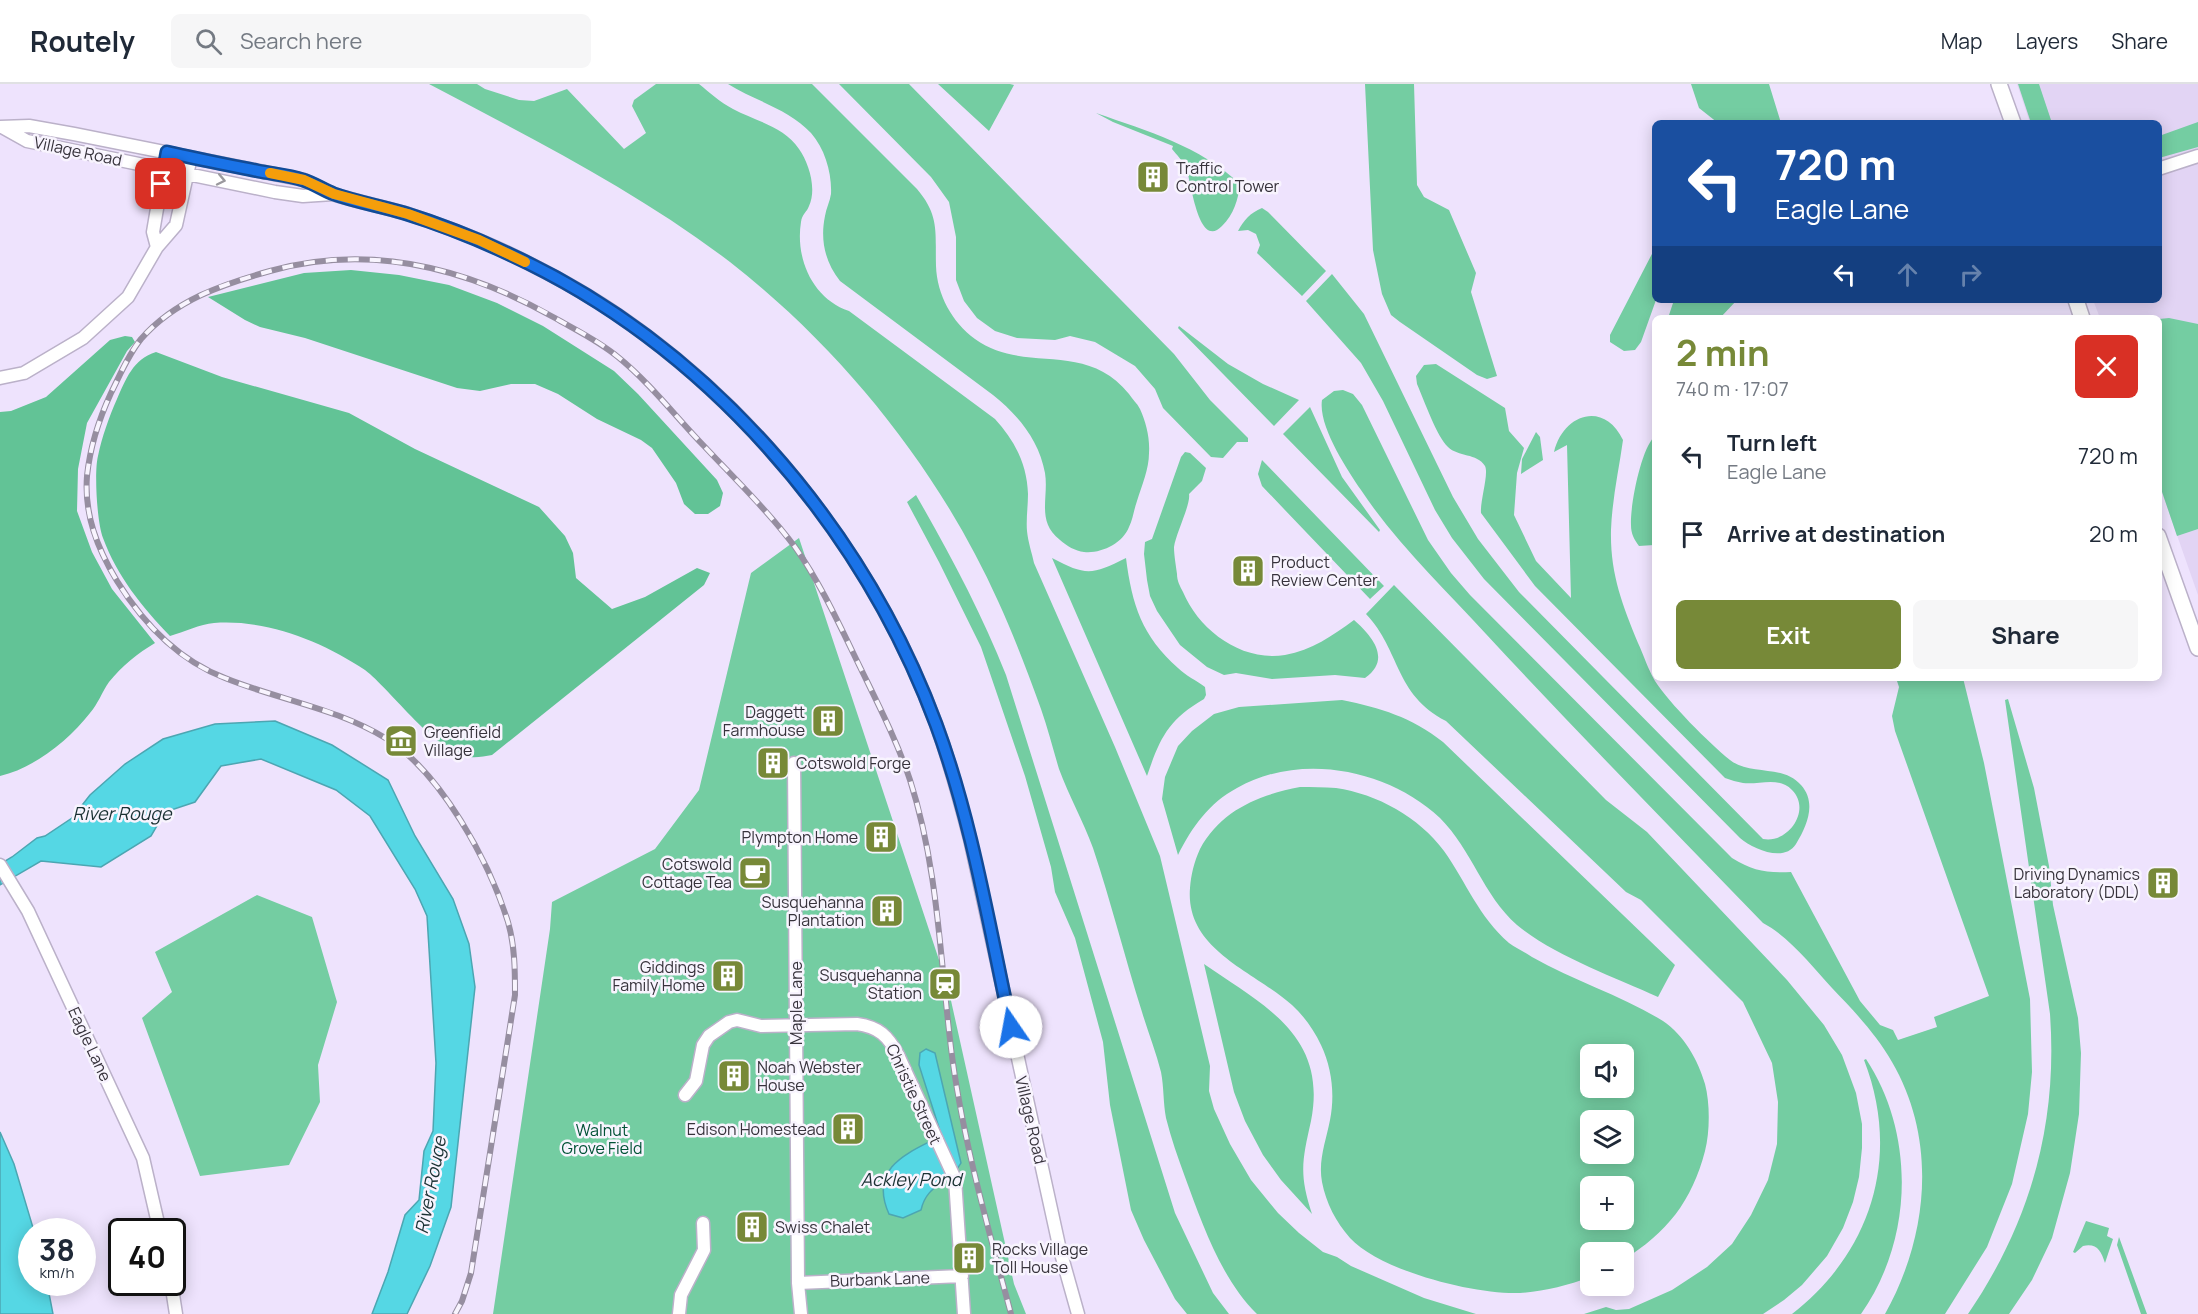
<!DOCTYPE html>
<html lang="en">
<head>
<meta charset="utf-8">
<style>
	body { margin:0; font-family:Manrope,sans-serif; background:#f6f6f7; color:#1f2937; height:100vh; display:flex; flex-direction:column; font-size:22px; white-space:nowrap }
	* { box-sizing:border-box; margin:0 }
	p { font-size:20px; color:#747a83 }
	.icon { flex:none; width:33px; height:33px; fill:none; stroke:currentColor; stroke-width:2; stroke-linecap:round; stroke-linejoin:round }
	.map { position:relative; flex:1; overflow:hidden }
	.sheet { position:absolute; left:1652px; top:231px; width:510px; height:366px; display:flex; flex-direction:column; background:#fff; border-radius:9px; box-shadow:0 3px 15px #0003 }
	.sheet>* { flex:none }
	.hud { position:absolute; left:1652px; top:36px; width:510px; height:183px; border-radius:9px; box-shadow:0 3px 15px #0003; background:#1a4fa0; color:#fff; overflow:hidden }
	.tools { position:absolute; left:1580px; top:960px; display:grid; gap:12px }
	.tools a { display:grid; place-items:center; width:54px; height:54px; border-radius:9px; background:#fff; box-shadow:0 3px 15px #0003; font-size:30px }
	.speed { position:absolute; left:18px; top:1134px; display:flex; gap:12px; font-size:30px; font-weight:700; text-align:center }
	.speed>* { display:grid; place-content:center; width:78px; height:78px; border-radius:50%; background:#fff; box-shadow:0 3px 15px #0003; line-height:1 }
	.speed small { font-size:15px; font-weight:400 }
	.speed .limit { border:3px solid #111; border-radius:9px; background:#fff; color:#111 }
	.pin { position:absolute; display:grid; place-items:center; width:51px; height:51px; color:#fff; margin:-26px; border-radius:12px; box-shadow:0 3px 9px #0006 }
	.me { position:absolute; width:66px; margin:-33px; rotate:348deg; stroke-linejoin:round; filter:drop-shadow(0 0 4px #0008) }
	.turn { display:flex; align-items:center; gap:21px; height:126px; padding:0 24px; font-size:27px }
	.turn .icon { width:78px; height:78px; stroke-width:2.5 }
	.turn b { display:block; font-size:42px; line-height:51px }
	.lanes { display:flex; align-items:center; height:57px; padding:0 24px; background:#0003; justify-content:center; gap:30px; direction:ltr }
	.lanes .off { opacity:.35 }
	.round { display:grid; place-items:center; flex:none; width:63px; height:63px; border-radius:9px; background:#f6f6f7 }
	.summary { display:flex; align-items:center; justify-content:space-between; height:102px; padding:0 24px }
	h1 { font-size:36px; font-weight:700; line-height:45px; color:#778938 }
	.cta { display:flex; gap:12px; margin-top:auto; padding:12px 24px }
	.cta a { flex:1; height:69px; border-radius:9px; background:#778938; color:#fff; font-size:24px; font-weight:700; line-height:69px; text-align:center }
	.cta a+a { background:#f6f6f7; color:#1f2937 }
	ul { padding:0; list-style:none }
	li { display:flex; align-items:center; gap:18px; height:78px; padding:0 24px }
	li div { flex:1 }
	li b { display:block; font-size:22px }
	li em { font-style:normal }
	header { display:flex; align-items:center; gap:36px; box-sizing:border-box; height:84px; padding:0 30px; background:#fff; border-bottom:2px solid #e0e1e3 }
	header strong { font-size:28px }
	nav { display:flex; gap:33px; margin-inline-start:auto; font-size:21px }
	.search { width:420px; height:54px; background:#f6f6f7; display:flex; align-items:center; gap:15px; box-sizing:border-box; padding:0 21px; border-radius:9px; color:#747a83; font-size:22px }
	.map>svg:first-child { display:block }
</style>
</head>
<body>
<header>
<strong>Routely</strong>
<div class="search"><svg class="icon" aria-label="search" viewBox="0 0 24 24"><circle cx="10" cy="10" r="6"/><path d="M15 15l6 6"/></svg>Search here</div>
<nav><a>Map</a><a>Layers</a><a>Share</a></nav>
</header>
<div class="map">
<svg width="2198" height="1230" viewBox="0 0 2198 1230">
	<rect width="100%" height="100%" fill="#eee3fd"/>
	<path fill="#e2d4f4" d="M2017,0H2198V511L2159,400L2158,234H2100L2093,216H2158V39H2030Z"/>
	<path fill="#74cda2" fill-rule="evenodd" d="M429,0H477L485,5L519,16L534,17L567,5L624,65L646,49L632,22L634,16L656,0H699C710,9 720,18 733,25C755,37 784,42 799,65C809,79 817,105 809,122C807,128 802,130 801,138C795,175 813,215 849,227L995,335C1015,357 1027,380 1028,410C1028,422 1026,435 1027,447C1028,458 1032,469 1034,479L1115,663L1160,772L1210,982L1209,1007L1214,1025L1230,1060L1251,1096L1278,1129L1299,1149L1323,1168L1337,1173L1351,1182L1424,1214L1476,1230H1257C1221,1195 1202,1139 1185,1093C1178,1074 1171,1054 1166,1034C1163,1019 1164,1003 1161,988C1156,968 1148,948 1142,928C1125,874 1111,818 1093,764C1083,737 1069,712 1059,685C1053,665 1048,645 1041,625C1028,589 1014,552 998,517C939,386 843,266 730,178C637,107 531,54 429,0Z
		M728,0H812L917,105C940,132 935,149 936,182C937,211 952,238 975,255C1025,291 1085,255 1129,310C1132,315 1137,319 1140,325C1146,338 1150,354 1149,369C1149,385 1142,401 1137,417C1134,425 1133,435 1129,443C1123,459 1101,470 1084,468C1075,467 1067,462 1060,456C1036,437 1049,414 1045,389C1039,356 1018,331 993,311L840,197C825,178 820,156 825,132C826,125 830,117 831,110C832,89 825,65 811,49C789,25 755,17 728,0Z
		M839,0H909L1174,270L1210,316L1248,354V358H1237L1223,374L1211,373L1163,324L1155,305L1135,282L1095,258L1070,252L1055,256L1017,254L995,247L977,234L964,217L956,196V153L949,118L931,93Z
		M938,0H1010L1014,1L989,47Z
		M1365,0H1414L1417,101L1424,113L1449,126L1476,189L1471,208L1497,292L1487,295L1477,291L1400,238L1391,231L1382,210L1373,166Z
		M1691,0H1769L1781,39H1718L1699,24Z
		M2018,0H2039L2052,39H2031Z
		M1096,29C1147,47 1200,62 1240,100C1238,116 1234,130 1222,142C1198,167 1191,95 1186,84C1182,76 1177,71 1172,65L1173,62L1113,38Z
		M2198,38V63L2159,74V52Z
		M1262,124L1268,128L1326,187L1302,212L1257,169L1260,161L1256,150L1248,146L1238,147C1244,136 1250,129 1262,124Z
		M1654,166V216H1656L1641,258L1635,266L1624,267L1610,258V251Z
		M1332,190L1364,230L1453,413L1478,455L1519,508L1763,755C1788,760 1812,726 1792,706C1779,692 1759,701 1743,699C1737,698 1731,696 1725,694L1535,502L1481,429C1480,417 1489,390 1485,382C1477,369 1458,373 1448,363C1437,353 1424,316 1417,300L1416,292L1424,281L1436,280L1505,324L1509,347L1524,364L1517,389L1514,431L1536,477L1571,514L1567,361L1554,368C1563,330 1604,316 1623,356C1619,385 1612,416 1611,446C1610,489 1622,520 1638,559C1644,572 1648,585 1655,597C1670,620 1708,658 1730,676C1750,692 1782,680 1801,701C1817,719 1807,742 1796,760C1784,779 1753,765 1740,754L1484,495L1452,454L1435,426L1383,317L1361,279L1306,217Z
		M1674,216H1737L1720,234H1668Z
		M2169,234L2198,240V445L2177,452L2159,399V235Z
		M1179,242L1228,280L1263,300L1299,316L1274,342L1178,244Z
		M1343,306L1353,310L1362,321L1428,456L1451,489L1470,511L1732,774C1753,787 1766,789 1791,788L1860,917L1880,941L1893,946L1898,956L1937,943L1934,933L1989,912L1895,647L1892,632L1899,603L1896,594H1963L1984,679L2030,915L2032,988L2028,1030L2012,1100L1987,1163L1945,1230H1885C1928,1153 1938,1057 1892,978C1876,950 1854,927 1832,904C1813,883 1788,852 1763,839C1670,743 1577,648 1486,550C1444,504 1396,459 1361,406C1347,385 1318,342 1322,316L1334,307Z
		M1310,323L1342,393L1380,446L1379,448L1283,350Z
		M1536,348L1540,353L1543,376L1521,390L1522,375Z
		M1654,353V461L1639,462C1634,455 1631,450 1631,441C1630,421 1641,366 1654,353Z
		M1185,368L1190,369L1206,384L1202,397L1189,410C1191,420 1176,449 1174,463C1174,471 1176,482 1177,490C1177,497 1180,502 1183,508C1199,546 1241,578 1285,571C1312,566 1332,552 1354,536C1372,552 1392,575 1365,594L1335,591L1272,595L1236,589L1224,591L1207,583L1180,561L1157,527L1150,512L1147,496L1144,470L1145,458L1152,455L1181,373Z
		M1262,376L1384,502L1370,515L1262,402L1258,390Z
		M916,411C950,470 981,528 1006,591L1175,1129L1213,1209L1229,1230H1187L1175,1215L1144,1156L1131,1126L1110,1021L1103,958L1075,854L1055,808L1051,783L1025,692L981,563L939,478L907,418Z
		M799,454L948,903L1014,1200L1026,1230H493L550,845L552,818L655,765L699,706L751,489Z
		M1052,474C1086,492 1092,491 1126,474C1132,521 1142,552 1178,584C1186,592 1196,596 1205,603L1206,611L1204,615C1168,636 1160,654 1147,692Z
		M1394,501L1606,716L1647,748L1787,896L1824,941L1842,971L1856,1009L1862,1040V1064L1859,1093L1853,1118L1843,1144L1827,1172L1802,1201L1784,1216L1763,1230H1584L1606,1223L1616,1226L1629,1225L1672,1206L1707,1183L1732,1160L1751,1131L1768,1096L1777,1060L1778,1018L1772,979L1743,918L1641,816L1626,808L1446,637C1394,610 1401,567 1366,530Z
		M2008,615L2034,704L2049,782L2053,821L2078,934L2081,969L2079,1030L2070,1089L2052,1154L2032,1196L2009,1230H1968C2030,1139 2058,1041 2050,930L2005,616Z
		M1342,616C1381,624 1411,633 1443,658L1675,881L1658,913C1614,893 1553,871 1517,841C1483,811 1472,766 1440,734C1388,685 1300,668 1237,704C1209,719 1192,743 1178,771L1162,715L1165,693L1178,662L1192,647L1214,630L1239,623Z
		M1300,703C1312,703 1324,703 1336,704C1377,710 1419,733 1444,767C1466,798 1479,833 1509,859C1516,864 1525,868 1532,873C1574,897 1623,912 1663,937C1684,951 1698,976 1705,1000C1710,1019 1710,1047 1705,1067C1692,1117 1667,1149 1623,1176V1168H1590V1193C1567,1202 1544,1207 1520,1209C1476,1211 1380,1187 1350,1154C1336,1138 1326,1119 1322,1098C1318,1076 1326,1057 1330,1036C1335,1011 1332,984 1321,961C1314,946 1304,932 1292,921C1254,887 1185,866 1190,804C1191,791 1194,778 1200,765C1221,726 1259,711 1300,703ZM1590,970H1623V1004H1590ZM1590,1036H1623V1070H1590ZM1590,1102H1623V1136H1590Z
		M257,811L312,833L337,918L318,981L320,1018L289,1081L200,1092L142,934L172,908L155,868Z
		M1204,880C1263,921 1328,951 1311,1037C1302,1077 1299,1090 1312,1130L1281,1096L1263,1071L1245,1037L1234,1008Z
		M1866,975C1916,1051 1913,1156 1861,1230H1792C1873,1167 1901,1071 1864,976Z
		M2086,1137L2109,1144L2107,1152L2113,1155L2105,1179C2101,1167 2097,1159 2083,1162L2075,1169L2073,1168Z
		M2119,1153L2147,1230H2141L2117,1161Z"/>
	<path fill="#62c396" d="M351,186L399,191L449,201L497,219L543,242L614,287L638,310L717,396L723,409L720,422L708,430H695L684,420L676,399L652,364L641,356L597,335L558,310L535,300H511L480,307L457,304L305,254L260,243L245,236L208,213L304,189Z
		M125,252L132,253L135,258L127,267L87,339L78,385L77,427L92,468L112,505L155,559C138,569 122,582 109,598C102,608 98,620 90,629C68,657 34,684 0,692V328L11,327L46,313L110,256Z
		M156,268L222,293L349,329L415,365L539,423L565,452L573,469L576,494L612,525L645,513L697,484L710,489L704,501L492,671C485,672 477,674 470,673C438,671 390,605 365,586C322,557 266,535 214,539C200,540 184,548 170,552C142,523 117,492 103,454C97,439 94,388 98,372C102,353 109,333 117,315C126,295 133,275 156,268Z"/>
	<path fill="#55d7e4" stroke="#4ca6b2" stroke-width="1.5" d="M275,637L332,661L388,696L415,752L453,815L469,860L475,903L451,1123L430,1182L407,1230H372L388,1188L405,1131L419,1116L424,1067L433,1047L436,979L427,832L415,805L370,732L336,706L261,675L221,682L195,718L165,728L151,752L101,783L41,777L0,801V780L12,773L37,754L45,752L72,734L90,711L125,680L163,655L215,640Z
		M926,965L935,969L961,1079C949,1101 927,1099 921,1126L903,1134L889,1130C868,1083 908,1069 941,1052V1050L919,981L920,969Z
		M0,1048L14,1080L34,1147L32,1148V1198L47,1199L53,1230H0Z"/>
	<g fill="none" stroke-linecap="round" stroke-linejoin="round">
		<g stroke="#bbb1c9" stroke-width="15">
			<path id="minor" d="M0,43L29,42L74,50L304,96C314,101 325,107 336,111C359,118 384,123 408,130C444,142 480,155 514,172C551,190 588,210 622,234C763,332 876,478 936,640C950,678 960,716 970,755L1060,1166L1078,1230
				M2,43L27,57L275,108L303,112L333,110
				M2158,85L2198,72
				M157,163L153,148L165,78
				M0,294L24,289L83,254L128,213L157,163L176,141L189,82
				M794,679L798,1199L801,1230
				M0,781L28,827L143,1074L160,1148
				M685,1011L696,997L703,961L709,952L729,938L737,936L761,942L857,940C879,943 888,952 898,971L955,1095L964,1230
				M171,1198L176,1230
				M798,1199L962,1192
				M679,1230L681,1211L704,1166L703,1139"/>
		</g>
		<g stroke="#bbb1c9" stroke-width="18">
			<path id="major" d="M1999,0L2013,39
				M2076,216L2082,234
				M2158,452L2198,564"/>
		</g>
		<use href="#minor" stroke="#fff" stroke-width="12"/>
		<use href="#major" stroke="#fff" stroke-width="15"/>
		<g stroke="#968ea0" stroke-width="6">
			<path id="rail" d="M455,1230L462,1217L471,1189L515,911C515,887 515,862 508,838C489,777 441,689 387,655C337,624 279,616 225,594C178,576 143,539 117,497C97,464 84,430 87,392C90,363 99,335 111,309C120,291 128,271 141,255C175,216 223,200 270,187C370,159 467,184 555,234C576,246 599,257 618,273C650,299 676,333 704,362C735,395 768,427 795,463C821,500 840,542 860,583C878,620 897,657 910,696C938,783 940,874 951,964C962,1054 988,1143 1011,1230"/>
		</g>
		<use href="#rail" stroke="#f8f4fe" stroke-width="4" stroke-dasharray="11" stroke-linecap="butt"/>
	</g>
	<defs><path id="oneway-chevron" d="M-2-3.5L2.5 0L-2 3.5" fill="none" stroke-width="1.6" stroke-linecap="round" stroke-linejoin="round" transform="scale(1.5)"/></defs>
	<use stroke="#9b999e" href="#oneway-chevron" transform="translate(221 96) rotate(12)"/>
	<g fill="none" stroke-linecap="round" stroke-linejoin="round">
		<g stroke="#114b97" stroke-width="15">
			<path id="route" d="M161,100L167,68C197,75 228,81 258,87C273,90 289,91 303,96C314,99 323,106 334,110C356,118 381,122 404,129C440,140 475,154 509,170C705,260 861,439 936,640C972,737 989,842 1011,943"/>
		</g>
		<use href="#route" stroke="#1a73e8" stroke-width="10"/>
		<path stroke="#f59e0b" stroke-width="10" d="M270,89L304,96L334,110L408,130L479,156L525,178"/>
	</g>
	<defs>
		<g id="building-square" transform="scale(1.725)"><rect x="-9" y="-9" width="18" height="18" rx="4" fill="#778938" stroke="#f8f4fe"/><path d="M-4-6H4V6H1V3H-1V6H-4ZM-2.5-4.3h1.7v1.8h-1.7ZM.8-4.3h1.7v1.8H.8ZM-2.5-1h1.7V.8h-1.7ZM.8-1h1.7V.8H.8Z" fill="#fff"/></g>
		<g id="museum-square" transform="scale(1.725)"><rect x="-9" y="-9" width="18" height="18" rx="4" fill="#778938" stroke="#f8f4fe"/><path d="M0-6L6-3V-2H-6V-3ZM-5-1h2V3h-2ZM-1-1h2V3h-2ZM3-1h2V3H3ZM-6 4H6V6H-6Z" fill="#fff"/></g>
		<g id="cafe-square" transform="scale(1.725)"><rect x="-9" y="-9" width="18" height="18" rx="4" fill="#778938" stroke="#f8f4fe"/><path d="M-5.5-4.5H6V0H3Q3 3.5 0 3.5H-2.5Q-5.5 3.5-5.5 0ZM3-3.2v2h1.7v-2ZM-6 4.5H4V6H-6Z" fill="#fff"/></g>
		<g id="station-square" transform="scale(1.725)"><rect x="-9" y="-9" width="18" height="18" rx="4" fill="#778938" stroke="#f8f4fe"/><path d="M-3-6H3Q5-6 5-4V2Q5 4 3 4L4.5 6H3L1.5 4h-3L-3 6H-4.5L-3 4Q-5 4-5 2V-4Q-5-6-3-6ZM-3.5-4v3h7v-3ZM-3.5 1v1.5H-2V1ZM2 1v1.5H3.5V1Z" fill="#fff"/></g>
	</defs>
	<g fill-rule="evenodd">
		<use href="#building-square" x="1153" y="93"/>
		<use href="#building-square" x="1248" y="487"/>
		<use href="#building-square" x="828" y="637"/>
		<use href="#museum-square" x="401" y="657"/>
		<use href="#building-square" x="773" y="679"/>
		<use href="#building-square" x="881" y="753"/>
		<use href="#cafe-square" x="755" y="789"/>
		<use href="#building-square" x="2163" y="799"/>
		<use href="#building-square" x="887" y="827"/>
		<use href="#building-square" x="728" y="892"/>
		<use href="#station-square" x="945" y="900"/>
		<use href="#building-square" x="734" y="992"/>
		<use href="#building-square" x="848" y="1045"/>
		<use href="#building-square" x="752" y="1143"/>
		<use href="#building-square" x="969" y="1174"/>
	</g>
	<g text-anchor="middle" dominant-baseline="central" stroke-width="5" stroke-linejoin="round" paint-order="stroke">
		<g font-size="16" fill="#37333c" stroke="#f8f4fe">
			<text transform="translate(78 67) rotate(12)">Village Road</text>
			<text transform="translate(796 919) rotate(-90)">Maple Lane</text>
			<text transform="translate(90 960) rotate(65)">Eagle Lane</text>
			<text transform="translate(914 1010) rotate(65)">Christie Street</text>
			<text transform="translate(1031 1036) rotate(77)">Village Road</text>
			<text transform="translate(880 1195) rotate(-2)">Burbank Lane</text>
		</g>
		<g font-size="16" fill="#37333c" stroke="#f8f4fe" text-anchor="end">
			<text x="1176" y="84" text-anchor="start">Traffic<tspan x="1176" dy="18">Control Tower</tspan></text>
			<text x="1271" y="478" text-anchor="start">Product<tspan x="1271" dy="18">Review Center</tspan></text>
			<text x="805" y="628">Daggett<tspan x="805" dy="18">Farmhouse</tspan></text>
			<text x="424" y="648" text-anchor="start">Greenfield<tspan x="424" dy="18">Village</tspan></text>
			<text x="796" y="679" text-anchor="start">Cotswold Forge</text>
			<text x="858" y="753">Plympton Home</text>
			<text x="732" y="780">Cotswold<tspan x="732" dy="18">Cottage Tea</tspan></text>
			<text x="2140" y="790">Driving Dynamics<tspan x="2140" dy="18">Laboratory (DDL)</tspan></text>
			<text x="864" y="818">Susquehanna<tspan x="864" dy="18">Plantation</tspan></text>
			<text x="705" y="883">Giddings<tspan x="705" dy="18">Family Home</tspan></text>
			<text x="922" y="891">Susquehanna<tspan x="922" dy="18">Station</tspan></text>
			<text x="757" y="983" text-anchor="start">Noah Webster<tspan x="757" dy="18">House</tspan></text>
			<text x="825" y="1045">Edison Homestead</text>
			<text x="775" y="1143" text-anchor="start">Swiss Chalet</text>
			<text x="992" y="1165" text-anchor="start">Rocks Village<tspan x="992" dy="18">Toll House</tspan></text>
		</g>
		<g font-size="16" fill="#005236" stroke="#f8f4fe">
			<text x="602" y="1046">Walnut<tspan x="602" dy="18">Grove Field</tspan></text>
		</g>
		<g font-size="18" font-style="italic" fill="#1a3133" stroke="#f8f4fe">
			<text x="122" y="729">River Rouge</text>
			<text x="911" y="1095">Ackley Pond</text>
			<text transform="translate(430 1101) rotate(-79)">River Rouge</text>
		</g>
	</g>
</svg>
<div class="tools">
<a><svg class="icon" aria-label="sound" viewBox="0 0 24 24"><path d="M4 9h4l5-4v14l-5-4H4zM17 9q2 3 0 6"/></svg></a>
<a><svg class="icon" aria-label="layers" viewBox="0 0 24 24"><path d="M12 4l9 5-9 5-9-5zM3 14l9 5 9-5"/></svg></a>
<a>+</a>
<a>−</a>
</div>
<div class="speed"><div>38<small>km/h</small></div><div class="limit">40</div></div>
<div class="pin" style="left:161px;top:100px;background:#d93025"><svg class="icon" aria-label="arrive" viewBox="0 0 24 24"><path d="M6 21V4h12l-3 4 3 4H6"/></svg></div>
<svg class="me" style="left:1011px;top:943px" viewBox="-20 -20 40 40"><circle r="19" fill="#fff"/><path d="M0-13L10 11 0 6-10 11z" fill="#1a73e8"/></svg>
<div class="hud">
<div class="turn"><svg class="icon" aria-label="left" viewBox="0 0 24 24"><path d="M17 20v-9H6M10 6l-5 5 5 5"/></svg><div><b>720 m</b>Eagle Lane</div></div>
<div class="lanes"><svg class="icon" aria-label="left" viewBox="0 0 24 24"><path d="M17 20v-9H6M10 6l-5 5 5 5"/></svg><svg class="icon off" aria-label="ahead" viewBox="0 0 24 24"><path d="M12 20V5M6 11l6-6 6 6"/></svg><svg class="icon off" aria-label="right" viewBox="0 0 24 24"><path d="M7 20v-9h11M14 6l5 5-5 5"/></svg></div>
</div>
<section class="sheet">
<div class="summary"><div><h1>2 min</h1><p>740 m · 17:07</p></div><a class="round" style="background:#d93025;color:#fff"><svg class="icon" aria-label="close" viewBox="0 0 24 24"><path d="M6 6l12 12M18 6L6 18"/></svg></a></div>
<ul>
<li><svg class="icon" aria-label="left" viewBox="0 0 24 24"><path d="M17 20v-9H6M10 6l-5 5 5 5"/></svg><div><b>Turn left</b><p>Eagle Lane</p></div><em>720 m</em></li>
<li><svg class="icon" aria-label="arrive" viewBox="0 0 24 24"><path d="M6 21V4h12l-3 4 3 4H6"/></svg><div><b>Arrive at destination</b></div><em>20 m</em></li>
</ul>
<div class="cta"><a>Exit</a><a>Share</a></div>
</section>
</div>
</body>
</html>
